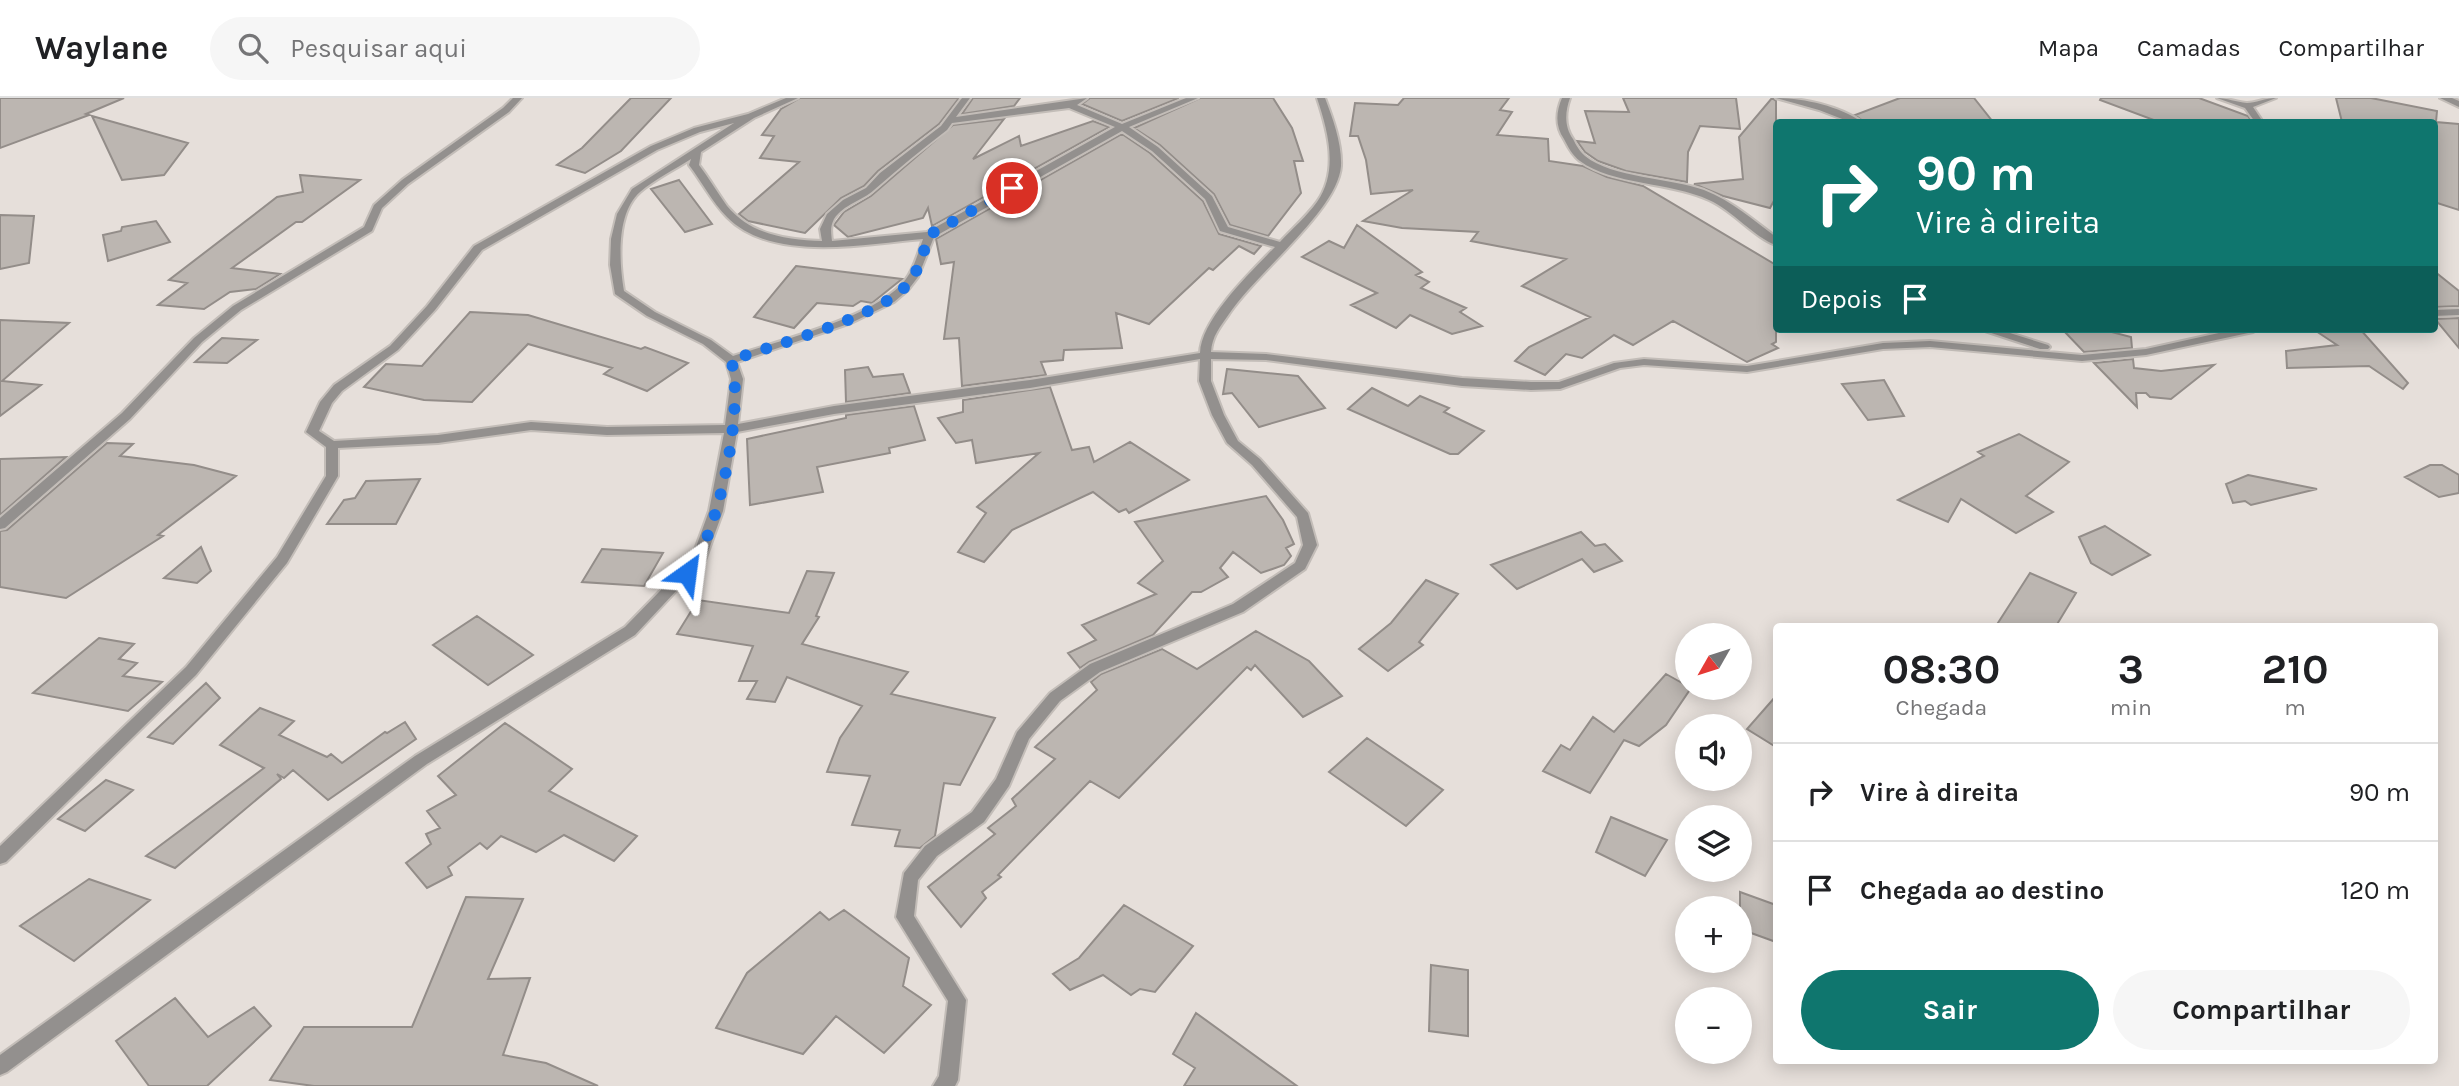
<!DOCTYPE html>
<html lang="pt">
<head>
<meta charset="utf-8">
<style>
	body { margin:0; font-family:Karla,sans-serif; background:#f6f6f6; color:#202124; height:100vh; display:flex; flex-direction:column; font-size:26px; white-space:nowrap }
	* { box-sizing:border-box; margin:0 }
	p { font-size:23px; color:#757577 }
	.icon { flex:none; width:38px; height:38px; fill:none; stroke:currentColor; stroke-width:2; stroke-linecap:round; stroke-linejoin:round }
	.map { position:relative; flex:1; overflow:hidden }
	.side { position:absolute; left:1773px; top:525px; width:665px; height:441px; display:flex; flex-direction:column; background:#fff; border-radius:7px; box-shadow:0 4px 18px #0003 }
	.side>* { flex:none }
	.top-card { position:absolute; left:1773px; top:21px; width:665px; height:214px; border-radius:7px; box-shadow:0 4px 18px #0003; background:#0f766e; color:#fff; overflow:hidden }
	.needle { width:46px; rotate:231deg }
	.tools { position:absolute; left:1675px; top:525px; display:grid; gap:14px }
	.tools a { display:grid; place-items:center; width:77px; height:77px; border-radius:50%; background:#fff; box-shadow:0 4px 18px #0003; font-size:35px }
	.pin { position:absolute; display:grid; place-items:center; width:60px; height:60px; color:#fff; margin:-30px; border:4px solid #fff; border-radius:50%; box-shadow:0 2px 7px #0007 }
	.me { position:absolute; width:77px; margin:-38px; rotate:31deg; stroke-linejoin:round; filter:drop-shadow(0 0 5px #0008) }
	.turn { display:flex; align-items:center; gap:24px; height:147px; padding:0 28px; font-size:32px }
	.turn .icon { width:91px; height:91px; stroke-width:2.5 }
	.turn b { display:block; font-size:49px; line-height:60px }
	.then { display:flex; align-items:center; height:66px; padding:0 28px; background:#0003; gap:14px; font-size:26px }
	.eta { display:flex; justify-content:space-evenly; align-items:center; height:119px; text-align:center }
	.eta b { font-size:42px; font-weight:700; line-height:49px }
	.cta { display:flex; gap:14px; margin-top:auto; padding:14px 28px }
	.cta a { flex:1; height:80px; border-radius:42px; background:#0f766e; color:#fff; font-size:28px; font-weight:700; line-height:80px; text-align:center }
	.cta a+a { background:#f6f6f6; color:#202124 }
	ul { padding:0; list-style:none }
	li { display:flex; align-items:center; gap:21px; height:98px; padding:0 28px; border-top:2px solid #e0e0e0 }
	li div { flex:1 }
	li b { display:block; font-size:26px }
	li em { font-style:normal }
	header { display:flex; align-items:center; gap:42px; box-sizing:border-box; height:98px; padding:0 35px; background:#fff; border-bottom:2px solid #e0e0e0 }
	header strong { font-size:33px }
	nav { display:flex; gap:38px; margin-inline-start:auto; font-size:24px }
	.search { width:490px; height:63px; background:#f6f6f6; display:flex; align-items:center; gap:18px; box-sizing:border-box; padding:0 24px; border-radius:38px; color:#757577; font-size:26px }
	.map>svg:first-child { display:block }
</style>
</head>
<body>
<header>
<strong>Waylane</strong>
<div class="search"><svg class="icon" aria-label="search" viewBox="0 0 24 24"><circle cx="10" cy="10" r="6"/><path d="M15 15l6 6"/></svg>Pesquisar aqui</div>
<nav><a>Mapa</a><a>Camadas</a><a>Compartilhar</a></nav>
</header>
<div class="map">
<svg width="2459" height="988" viewBox="0 0 2459 988">
	<rect width="100%" height="100%" fill="#e6dfda"/>
	<path fill="#bcb6b1" stroke="#938d89" stroke-width="2" d="M0,0H124L86,16L89,17L0,50Z
		M631,0H671L621,53L585,75L557,67L582,50Z
		M800,0H959L939,26L878,73L864,88L841,100L805,135L748,123L739,116L799,64L760,60L774,38L762,37L781,11Z
		M973,0H1020L1014,8L962,16Z
		M1090,0H1179L1122,23L1082,6Z
		M1200,0H1273L1292,30L1303,63H1294L1301,95L1268,138L1230,127L1214,96L1160,47L1134,30Z
		M1404,0H1509L1500,12L1512,14L1497,37L1548,41L1549,63L1583,68L1607,79L1643,88L1776,167V244L1772,246L1778,250L1747,264L1673,223L1633,247L1614,237L1582,260L1566,256L1545,277L1515,263L1529,249L1590,219L1522,188L1566,161L1471,143L1478,134L1402,130L1363,123L1413,92L1371,96L1366,62L1358,38H1350L1355,5L1398,7Z
		M1623,0H1736L1740,31L1700,28L1688,54L1687,84L1626,73L1598,63L1585,54L1577,43L1595,45L1585,13L1629,14Z
		M1772,0L1776,3V99L1770,110L1723,98L1694,86L1743,81L1739,39Z
		M1900,0H1974L1993,24H1864L1855,17Z
		M2101,0H2199L2248,18L2252,24H2159L2100,2Z
		M2336,0H2371L2437,13L2436,24L2459,26V112L2434,104V24H2342Z
		M92,18L188,45L164,77L122,82Z
		M1004,21L973,61L1019,38L1021,48L1093,23L1109,29L932,128L928,110L923,120L848,139L834,127L844,114L871,98L953,27Z
		M1122,36L1150,55L1203,103L1219,136L1261,148L1254,156L1239,148L1213,172L1209,170L1149,226L1116,215L1122,250L1064,252L1063,262L1041,264L1046,277L962,288L959,240L944,241L954,164L941,166L936,141Z
		M300,77L360,82L302,124H296L232,170L280,176L256,191L230,194L204,211L158,207L187,185L169,182L277,99L303,94Z
		M679,82L712,126L685,134L651,91Z
		M0,117L34,118L29,165L0,171Z
		M156,123L170,144L108,163L103,137L121,133L122,129Z
		M1357,127L1422,174L1416,177L1429,184L1421,190L1466,210L1460,214L1482,228L1452,236L1410,217L1396,230L1351,207L1377,195L1302,159L1329,143L1344,150Z
		M796,168L902,181L872,205L861,203L853,208L817,205L794,230L754,219Z
		M2434,173L2459,193V208L2434,209Z
		M470,214L528,217L641,251L645,249L688,265L647,293L604,276L612,270L528,246L472,304L424,302L364,289L386,266L422,268Z
		M2459,220V250L2435,221Z
		M0,222L69,225L2,283L41,287L0,318Z
		M2062,231H2100L2131,239L2132,250L2084,254Z
		M2313,231H2360L2408,285L2403,291L2369,268L2287,270L2286,253L2337,247Z
		M222,240L257,242L227,265L195,264Z
		M2133,261L2134,270L2161,273L2214,267L2171,301L2150,299L2146,295H2136L2137,309L2094,265Z
		M868,269L873,279L903,276L910,295L846,304L845,272Z
		M1227,271L1298,278L1325,310L1259,329L1232,295L1223,296Z
		M1884,282L1904,318L1868,322L1842,286Z
		M1050,289L1072,352L1089,349L1094,364L1130,344L1189,382L1129,415L1126,411L1119,414L1093,394L1012,432L984,464L958,454L986,415L977,409L1039,355L976,365L972,342L956,345L938,320L963,314V302Z
		M1372,290L1408,308L1420,298L1449,310L1444,314L1484,333L1458,356H1450L1348,311Z
		M914,308L925,342L889,350L890,355L817,369L823,394L750,407L747,341L846,320V317Z
		M2019,336L2069,364L2026,398L2053,414L2016,435L1961,401L1948,424L1898,402L1984,358L1978,354Z
		M107,345L133,346L120,358L194,367L236,378L158,437L163,438L66,500L0,489V433L7,432Z
		M66,359L0,417V361Z
		M2430,367H2442L2459,377V395L2439,399L2405,379Z
		M2248,377L2317,391L2251,407L2245,403L2233,405L2226,386Z
		M420,381L396,426H327L344,402L355,400L366,383Z
		M1266,398L1283,422L1294,446L1286,450L1291,458L1284,467L1261,475L1233,454L1220,470L1228,479L1201,494H1192L1153,537L1089,564L1080,570L1068,555L1096,542L1082,527L1156,496L1138,485L1163,463L1135,424Z
		M2105,428L2150,457L2112,477L2091,465L2079,439Z
		M1581,434L1595,448L1605,446L1622,463L1594,474L1582,461L1517,491L1491,467Z
		M201,449L211,473L197,485L164,480Z
		M602,451L663,455L644,488L582,484Z
		M807,473L834,475L816,518L819,519L802,546L908,574L891,596L995,620L960,687L944,685L935,738L920,750L895,748L900,732L852,727L870,678L827,674L840,640L862,608L787,579L775,604L747,601L757,583H739L753,548L677,536L698,502L789,515Z
		M2030,475L2076,495L2056,528H1996Z
		M1426,482L1458,496L1419,544L1423,547L1388,573L1359,551L1391,525Z
		M477,518L533,557L488,587L433,547Z
		M1256,533L1309,563L1342,598L1303,619L1255,567L1251,572L1247,569L1119,700L1090,683L998,777L1001,779L982,794L986,800L961,829L928,789L995,736L988,730L1016,708L1012,701L1055,661L1035,649L1097,592L1091,584L1101,576L1162,551L1197,571Z
		M99,540L134,546L119,561L137,565L123,578L162,584L128,613L33,595Z
		M1666,576L1691,590L1666,627L1639,648L1624,642L1590,695L1543,673L1561,647L1570,652L1593,619L1614,634Z
		M206,585L220,600L173,646L148,639Z
		M1776,598V649L1747,631Z
		M260,610L294,623L279,637L327,659L331,656L342,665L385,634L387,635L405,624L416,641L328,702L293,672L284,680L277,676L281,681L175,770L146,758L264,670L220,647Z
		M505,625L572,671L549,693L637,738L614,763L564,737L536,754L501,738L487,751L480,745L448,769L452,777L427,790L406,765L431,746L426,736L440,730L427,713L456,697L438,678Z
		M1367,640L1443,692L1406,728L1329,674Z
		M106,682L133,692L85,733L58,721Z
		M1611,719L1667,742L1645,778L1596,754Z
		M89,781L150,802L74,863L20,828Z
		M1740,794L1776,807V844L1740,831Z
		M466,799L523,801L488,881L530,880L503,957L546,965L598,988H314L270,982L304,929H412Z
		M1124,807L1193,848L1155,894L1140,891L1131,897L1103,877L1070,892L1053,876L1079,860Z
		M844,812L909,860L903,888L931,907L884,955L836,918L803,956L716,930L747,875L820,814L829,822Z
		M1431,867L1468,872V938L1429,933Z
		M175,900L208,939L254,909L271,928L207,988H149L116,943Z
		M1196,915L1297,988H1184L1195,970L1173,956Z"/>
	<g fill="none" stroke-linecap="round" stroke-linejoin="round">
		<g stroke="#c3bdb8" stroke-width="4">
			<path id="street" d="M513,0H522L509,14L408,86L382,110L372,133L241,212L202,244L130,321L5,430L0,431V420L122,315L194,240L233,208L364,129L374,107L402,82L503,10Z
				M786,0H798L754,20L701,54L699,67C709,80 717,94 727,108C751,137 787,142 822,143L820,131L827,116L843,102L866,90L880,75L941,28L962,0H970L956,19L1087,0L1077,7L1122,26L1186,0H1198L1129,29L1158,49L1212,98L1228,129L1280,144C1292,131 1307,118 1317,104C1339,73 1328,33 1317,0H1325C1333,21 1342,46 1341,68C1338,112 1255,176 1229,216C1220,229 1212,238 1211,254L1266,256L1462,280L1531,284H1559L1614,265L1644,261L1747,268L1883,245L1930,243L2082,257L2146,251L2237,231H2259L2253,234L2146,257L2082,263L1930,249L1883,251L1747,274L1644,267L1620,270L1560,291L1531,292L1462,288L1266,262L1211,261V283L1224,317L1238,343L1260,361L1308,415L1317,447L1305,471L1243,514L1100,574L1060,603L1029,641L1009,688L984,724L937,758L918,782L914,818L966,902L958,982L955,988H933L939,978L948,903L896,819L904,775L925,748L972,714L996,681L1017,634L1050,595L1090,566L1233,506L1295,465L1303,447L1297,419L1252,367L1227,345L1212,317L1199,283L1200,261L1030,290L834,316L737,334L723,413L705,462L635,537L427,666L7,974L0,977V957L415,658L625,529L692,460L709,413L724,335L607,337L531,332L438,345L338,350V378L287,465L196,577L6,764L0,766V748L186,569L277,459L326,378V349L306,334L320,304L334,287L390,248L427,208L474,148L651,48L694,30L748,16ZM1069,10L1115,29L927,134L832,143C831,134 830,129 834,121C844,106 862,103 874,92C898,71 922,51 947,32L952,25ZM734,25L632,91L617,116L611,141L610,167L615,196L647,218L703,246L726,264L731,281L725,327L607,329L531,324L438,337L334,343L319,333L332,305L342,293L398,252L435,212L482,152L657,52L700,34ZM1122,33L1152,53L1205,101L1220,133L1275,149C1252,173 1201,221 1200,255L1030,282L834,308L738,326L743,281L737,264L851,225L894,204L908,192L918,179L934,139ZM691,61L689,67C702,84 712,104 727,119C772,165 865,146 923,141C918,154 915,169 906,181C878,219 777,243 733,258L711,242L655,214L624,193C619,164 616,115 640,94C655,81 674,72 691,61Z
				M1562,0H1570C1565,14 1564,28 1573,41C1576,47 1580,54 1585,58C1612,80 1671,80 1704,92C1732,103 1753,122 1776,139V147C1755,140 1732,112 1709,102C1671,84 1612,87 1580,63C1573,58 1568,49 1564,41C1555,28 1556,14 1562,0Z
				M1776,0C1803,0 1839,8 1862,24H1850L1819,12Z
				M2217,0C2227,0 2236,4 2247,5C2255,5 2266,0 2276,0L2253,9L2263,24H2255L2245,10Z
				M2440,0H2452L2459,3V9Z
				M2459,211V217L2434,218V212Z
				M1979,231H1997L2048,247L2050,249L2048,251H2040Z"/>
		</g>
		<use href="#street" fill="#93908e" fill-rule="evenodd"/>
	</g>
	<g fill="none" stroke-linecap="round" stroke-linejoin="round">
		<path stroke="#1a73e8" stroke-width="12" stroke-dasharray="0 21.6" d="M687,475C719,439 745,307 731,262C775,247 874,220 904,190C918,177 923,155 929,137L1012,90"/>
	</g>
</svg>
<div class="tools">
<a><svg class="needle" viewBox="-14 -14 28 28"><path d="M0-13l5 13h-10z" fill="#e53935"/><path d="M0 13l5-13h-10z" fill="#757577"/></svg></a>
<a><svg class="icon" aria-label="sound" viewBox="0 0 24 24"><path d="M4 9h4l5-4v14l-5-4H4zM17 9q2 3 0 6"/></svg></a>
<a><svg class="icon" aria-label="layers" viewBox="0 0 24 24"><path d="M12 4l9 5-9 5-9-5zM3 14l9 5 9-5"/></svg></a>
<a>+</a>
<a>−</a>
</div>
<div class="pin" style="left:1012px;top:90px;background:#d93025"><svg class="icon" aria-label="arrive" viewBox="0 0 24 24"><path d="M6 21V4h12l-3 4 3 4H6"/></svg></div>
<svg class="me" style="left:687px;top:475px" viewBox="-20 -20 40 40"><path d="M0-17L14 15 0 8-14 15z" fill="#1a73e8" stroke="#fff" stroke-width="4"/></svg>
<div class="top-card">
<div class="turn"><svg class="icon" aria-label="right" viewBox="0 0 24 24"><path d="M7 20v-9h11M14 6l5 5-5 5"/></svg><div><b>90 m</b>Vire à direita</div></div>
<div class="then">Depois<svg class="icon" aria-label="arrive" viewBox="0 0 24 24"><path d="M6 21V4h12l-3 4 3 4H6"/></svg></div>
</div>
<section class="side">
<div class="eta">
<div><b>08:30</b><p>Chegada</p></div>
<div><b>3</b><p>min</p></div>
<div><b>210</b><p>m</p></div>
</div>
<ul>
<li><svg class="icon" aria-label="right" viewBox="0 0 24 24"><path d="M7 20v-9h11M14 6l5 5-5 5"/></svg><div><b>Vire à direita</b></div><em>90 m</em></li>
<li><svg class="icon" aria-label="arrive" viewBox="0 0 24 24"><path d="M6 21V4h12l-3 4 3 4H6"/></svg><div><b>Chegada ao destino</b></div><em>120 m</em></li>
</ul>
<div class="cta"><a>Sair</a><a>Compartilhar</a></div>
</section>
</div>
</body>
</html>
